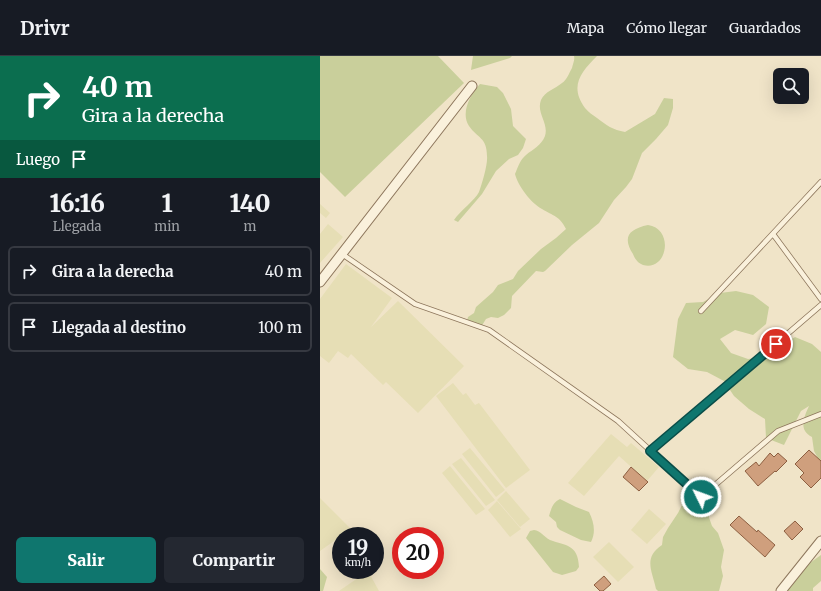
<!DOCTYPE html>
<html lang="es">
<head>
<meta charset="utf-8">
<style>
	body { margin:0; font-family:Merriweather,serif; background:#242831; color:#f1f3f6; height:100vh; display:flex; flex-direction:column; font-size:15px; white-space:nowrap }
	* { box-sizing:border-box; margin:0 }
	p { font-size:13px; color:#9ea1a6 }
	.icon { flex:none; width:22px; height:22px; fill:none; stroke:currentColor; stroke-width:2; stroke-linecap:round; stroke-linejoin:round }
	.map { position:relative; flex:1; overflow:hidden }
	.panel { display:flex; flex-direction:column; background:#171b24; width:320px }
	.panel>* { flex:none }
	.hud { background:#0b6e4f; color:#fff; overflow:hidden }
	.fabs { position:absolute; left:453px; top:12px; display:grid; gap:8px }
	.fabs a { display:grid; place-items:center; width:36px; height:36px; border-radius:6px; background:#171b24; box-shadow:0 4px 16px #0002; font-size:20px }
	.speed { position:absolute; left:12px; top:471px; display:flex; gap:8px; font-size:20px; font-weight:700; text-align:center }
	.speed>* { display:grid; place-content:center; width:52px; height:52px; border-radius:50%; background:#171b24; box-shadow:0 4px 16px #0002; line-height:1 }
	.speed small { font-size:10px; font-weight:400 }
	.speed .limit { border:6px solid #d22; background:#fff; color:#111 }
	.pin { position:absolute; display:grid; place-items:center; width:34px; height:34px; color:#fff; margin:-17px; border:2px solid #fff; border-radius:50%; box-shadow:0 1px 4px #0007 }
	.me { position:absolute; width:44px; margin:-22px; rotate:312deg; stroke-linejoin:round; filter:drop-shadow(0 0 3px #0008) }
	.turn { display:flex; align-items:center; gap:14px; height:84px; padding:0 16px; font-size:18px }
	.turn .icon { width:52px; height:52px; stroke-width:2.5 }
	.turn b { display:block; font-size:28px; line-height:34px }
	.then { display:flex; align-items:center; height:38px; padding:0 16px; background:#0003; gap:8px; font-size:15px }
	.eta { display:flex; justify-content:space-evenly; align-items:center; height:68px; text-align:center }
	.eta b { font-size:24px; font-weight:800; line-height:28px }
	.button { display:flex; gap:8px; margin-top:auto; padding:8px 16px }
	.button a { flex:1; height:46px; border-radius:6px; background:#0f766e; color:#fff; font-size:16px; font-weight:800; line-height:46px; text-align:center }
	.button a+a { background:#242831; color:#f1f3f6 }
	ul { padding:0; list-style:none }
	li { display:flex; align-items:center; gap:12px; height:50px; margin:0 8px 6px; padding:0 8px; border:2px solid #363941; border-radius:6px }
	li div { flex:1 }
	li b { display:block; font-size:15px }
	li em { font-style:normal }
	header { display:flex; align-items:center; gap:24px; box-sizing:border-box; height:56px; padding:0 20px; background:#171b24; border-bottom:1px solid #363941 }
	header strong { font-size:19px }
	nav { display:flex; gap:22px; margin-inline-start:auto; font-size:14px }
	main { display:flex; flex:1; min-height:0 }
	.map>svg:first-child { display:block }
</style>
</head>
<body>
<header>
<strong>Drivr</strong>
<nav><a>Mapa</a><a>Cómo llegar</a><a>Guardados</a></nav>
</header>
<main>
<section class="panel">
<div class="hud">
<div class="turn"><svg class="icon" aria-label="right" viewBox="0 0 24 24"><path d="M7 20v-9h11M14 6l5 5-5 5"/></svg><div><b>40 m</b>Gira a la derecha</div></div>
<div class="then">Luego<svg class="icon" aria-label="arrive" viewBox="0 0 24 24"><path d="M6 21V4h12l-3 4 3 4H6"/></svg></div>
</div>
<div class="eta">
<div><b>16:16</b><p>Llegada</p></div>
<div><b>1</b><p>min</p></div>
<div><b>140</b><p>m</p></div>
</div>
<ul>
<li><svg class="icon" aria-label="right" viewBox="0 0 24 24"><path d="M7 20v-9h11M14 6l5 5-5 5"/></svg><div><b>Gira a la derecha</b></div><em>40 m</em></li>
<li><svg class="icon" aria-label="arrive" viewBox="0 0 24 24"><path d="M6 21V4h12l-3 4 3 4H6"/></svg><div><b>Llegada al destino</b></div><em>100 m</em></li>
</ul>
<div class="button"><a>Salir</a><a>Compartir</a></div>
</section>
<div class="map">
<svg width="501" height="535" viewBox="0 0 501 535">
	<rect width="100%" height="100%" fill="#f0e4c8"/>
	<path fill="#e6deb5" d="M0,148L10,157L6,162L0,157Z
		M8,168L23,181L0,207V178Z
		M26,208L72,242L51,271L78,245L144,310L98,357L66,326L63,329L31,298L28,302L18,295L9,307L0,300V243Z
		M133,327L143,339L146,337L155,349L159,347L210,414L186,432L116,340Z
		M291,378L307,391L311,387L339,411L327,425L299,400L264,440L248,427Z
		M150,392L185,434L176,441L142,398Z
		M141,402L175,444L166,450L132,408Z
		M130,410L165,453L156,459L122,417Z
		M186,435L210,463L200,471L177,444Z
		M0,442L31,473L0,495Z
		M177,445L201,473L190,481L168,454Z
		M329,453L346,468L327,488L311,474Z
		M289,486L314,511L298,526L273,501Z
		M48,515L59,535H19Z"/>
	<path fill="#c9cf9b" d="M0,0H118L144,27L25,141L0,116Z
		M153,0H192L190,2L151,14Z
		M254,0H277C261,16 249,30 265,52C268,56 273,59 277,62C286,69 293,74 305,76L335,58L344,42L353,43V52L348,69L336,83L322,97L312,123L306,131L294,144L279,167L252,189L225,215L223,216L216,215L192,240L191,252L184,259L178,262L171,261L166,263L161,271L147,265L148,261L154,257L156,251L173,236L178,229L193,223L198,215L221,193L236,182L246,173C240,160 233,160 222,153C211,147 198,130 195,118C198,111 200,104 206,99C213,93 221,90 225,80C229,67 216,57 221,44C225,35 235,33 242,27C247,24 249,17 252,12C253,7 255,4 254,0Z
		M160,28L177,31L183,37L191,53L193,70L206,83L203,92L198,99L189,103L176,115L162,138L138,166L134,164C140,155 155,144 159,136C162,128 168,108 167,100C167,81 157,82 149,70C140,57 151,37 160,28Z
		M328,169C355,173 347,216 323,209C321,208 319,207 318,206C316,204 314,201 313,198C302,181 309,173 328,169Z
		M416,235L433,239L449,251L446,268L433,279L415,274L400,283L411,297L428,303L445,301L475,281L492,288L501,296V408L494,395L492,381C478,374 484,361 489,350L481,355L464,389L446,382L445,363L429,353L414,340L404,325L387,316L368,313L353,301L358,263L366,247L383,246L400,237Z
		M240,443L256,451L269,456C274,466 276,476 271,486L261,484L240,474L237,471L236,466L229,460C231,453 233,446 240,443Z
		M371,445L380,447L386,453L392,470L398,477L404,494L401,511L403,520L399,535H338L336,533C332,514 323,502 342,489L343,481L348,472L358,457L362,449Z
		M214,474C221,475 224,481 230,484C246,490 258,488 259,511L256,515L242,519L233,516L206,482L210,475Z
		M501,499V525L493,532V535H464L472,530L474,521L480,514Z
		M0,513L7,521L3,535H0Z"/>
	<path fill="#cf9f7d" stroke="#8d5f41" d="M489,394L501,405V422L491,432L480,421L484,417L475,408Z
		M450,397L454,401L458,397L467,405L456,416L455,415L438,430L425,415L436,406L439,410Z
		M311,411L328,426L319,435L303,421Z
		M419,460L437,476L438,474L455,489L445,501L410,469Z
		M475,465L483,473L472,484L464,475Z
		M284,520L291,528L283,535H280L274,529Z"/>
	<g fill="none" stroke-linecap="round" stroke-linejoin="round">
		<g stroke="#8d765c" stroke-width="6">
			<path id="service" d="M453,178L501,243
				M22,198L95,248L169,274L298,365L381,441L458,375L501,358
				M381,255L501,126
				M331,395L501,249"/>
		</g>
		<g stroke="#8d765c" stroke-width="11">
			<path id="minor" d="M0,226L152,30
				M461,535L501,485"/>
		</g>
		<use href="#service" stroke="#faf1dc" stroke-width="4.5"/>
		<use href="#minor" stroke="#faf1dc" stroke-width="9"/>
	</g>
	<g fill="none" stroke-linecap="round" stroke-linejoin="round">
		<g stroke="#0a4d48" stroke-width="10">
			<path id="route" d="M381,441L330,395L456,288"/>
		</g>
		<use href="#route" stroke="#0f766e" stroke-width="7"/>
	</g>
</svg>
<div class="fabs">
<a><svg class="icon" aria-label="search" viewBox="0 0 24 24"><circle cx="10" cy="10" r="6"/><path d="M15 15l6 6"/></svg></a>
</div>
<div class="speed"><div>19<small>km/h</small></div><div class="limit">20</div></div>
<div class="pin" style="left:456px;top:288px;background:#d93025"><svg class="icon" aria-label="arrive" viewBox="0 0 24 24"><path d="M6 21V4h12l-3 4 3 4H6"/></svg></div>
<svg class="me" style="left:381px;top:441px" viewBox="-20 -20 40 40"><circle r="17" fill="#0f766e" stroke="#fff" stroke-width="3"/><path d="M0-11L8 9 0 5-8 9z" fill="#fff"/></svg>
</div>
</main>
</body>
</html>
